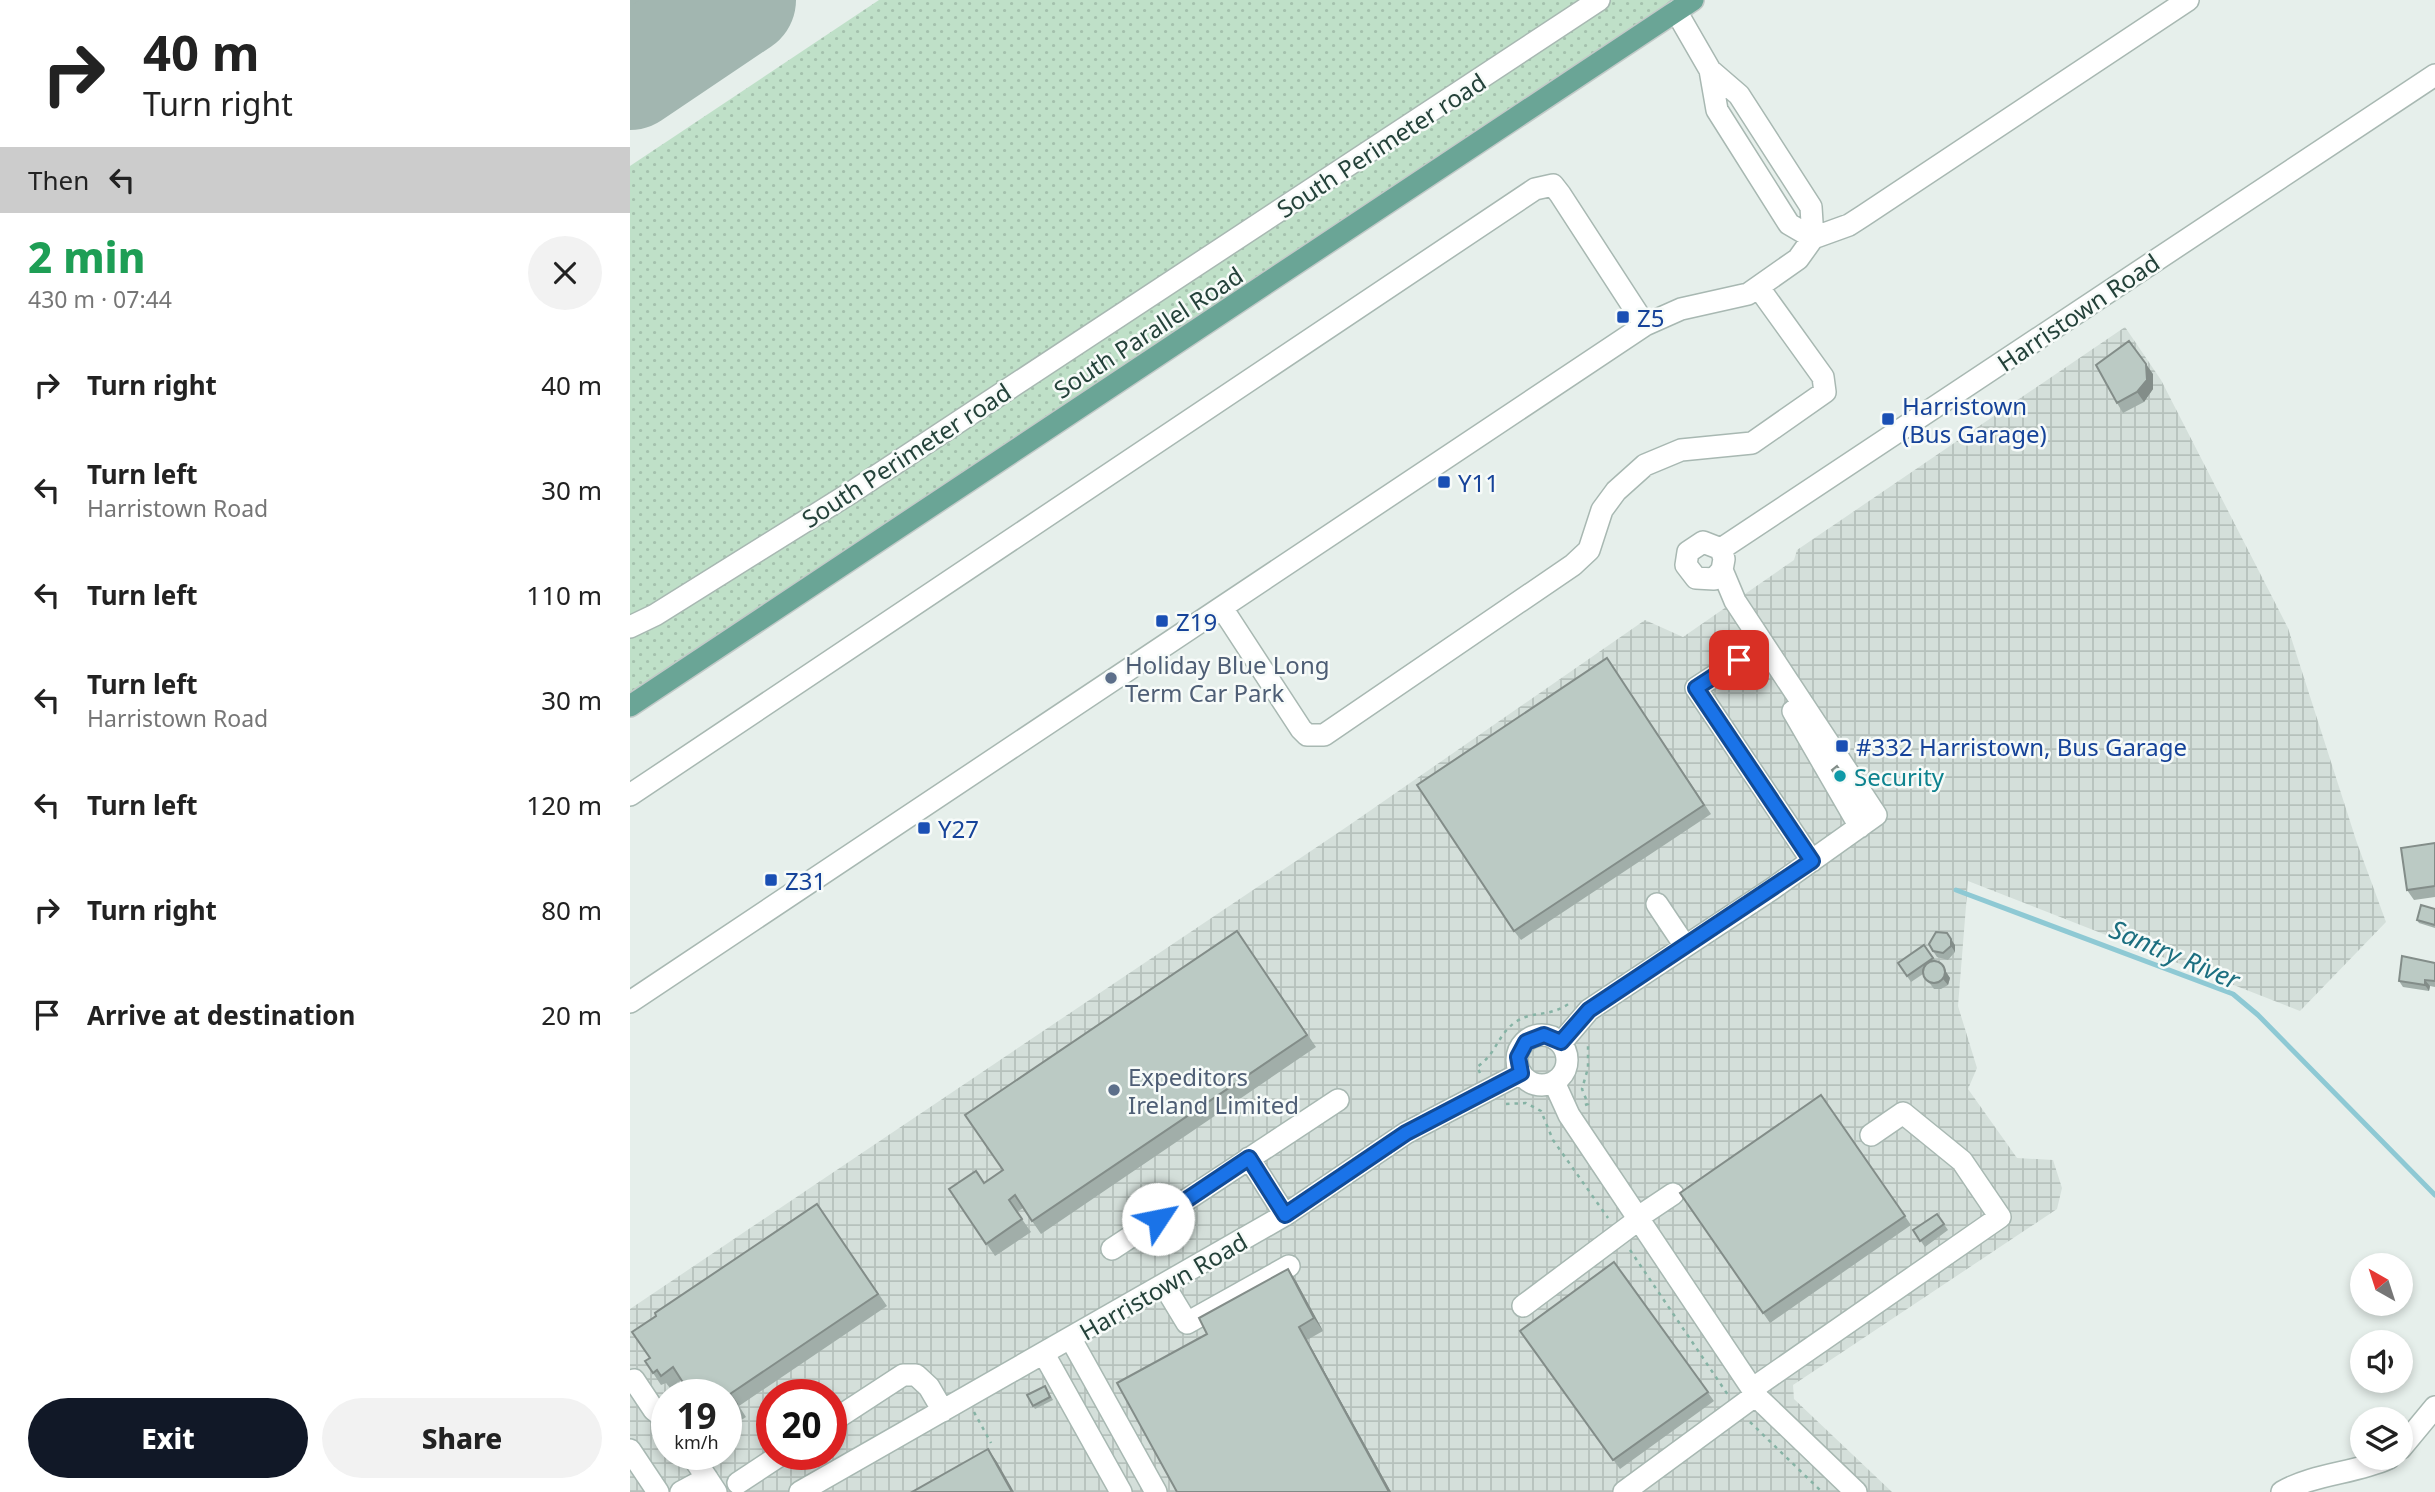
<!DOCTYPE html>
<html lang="en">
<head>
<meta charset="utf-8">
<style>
	body { margin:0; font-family:"Noto Sans",sans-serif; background:#f2f2f2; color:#222; height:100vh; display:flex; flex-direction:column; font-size:26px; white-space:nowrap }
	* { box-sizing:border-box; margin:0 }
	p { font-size:23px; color:#767676 }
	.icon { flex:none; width:38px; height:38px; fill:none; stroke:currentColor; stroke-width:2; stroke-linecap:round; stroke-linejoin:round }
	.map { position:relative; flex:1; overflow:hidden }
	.side { display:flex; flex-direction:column; background:#fff; width:630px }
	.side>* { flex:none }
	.banner { background:#fff; color:#222; overflow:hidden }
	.needle { width:46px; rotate:321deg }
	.controls { position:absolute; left:1720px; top:1253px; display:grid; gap:14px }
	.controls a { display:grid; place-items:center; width:63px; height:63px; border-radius:50%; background:#fff; box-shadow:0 4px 10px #0003; font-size:35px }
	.speed { position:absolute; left:21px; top:1379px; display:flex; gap:14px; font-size:35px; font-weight:700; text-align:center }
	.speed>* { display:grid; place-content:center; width:91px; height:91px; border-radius:50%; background:#fff; box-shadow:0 4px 10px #0003; line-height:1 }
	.speed small { font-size:18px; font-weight:400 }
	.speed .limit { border:10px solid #d22; background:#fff; color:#111 }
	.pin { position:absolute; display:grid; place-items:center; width:60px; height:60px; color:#fff; margin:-30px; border-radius:14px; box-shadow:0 4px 10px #0006 }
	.me { position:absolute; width:77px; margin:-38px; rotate:56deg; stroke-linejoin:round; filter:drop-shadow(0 0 5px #0008) }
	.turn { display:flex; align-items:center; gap:24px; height:147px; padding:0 28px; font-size:32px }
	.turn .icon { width:91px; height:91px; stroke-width:2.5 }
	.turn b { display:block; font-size:49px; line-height:60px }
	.then { display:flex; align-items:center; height:66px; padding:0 28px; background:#0003; gap:14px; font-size:26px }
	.round { display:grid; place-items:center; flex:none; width:74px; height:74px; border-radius:37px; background:#f2f2f2 }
	.overview { display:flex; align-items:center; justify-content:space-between; height:119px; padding:0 28px }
	h1 { font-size:42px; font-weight:800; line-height:52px; color:#1e9e55 }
	.action { display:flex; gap:14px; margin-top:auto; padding:14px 28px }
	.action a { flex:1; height:80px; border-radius:42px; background:#111827; color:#fff; font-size:28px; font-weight:800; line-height:80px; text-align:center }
	.action a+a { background:#f2f2f2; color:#222 }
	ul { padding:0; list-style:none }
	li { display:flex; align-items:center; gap:21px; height:105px; padding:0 28px }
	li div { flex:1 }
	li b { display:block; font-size:26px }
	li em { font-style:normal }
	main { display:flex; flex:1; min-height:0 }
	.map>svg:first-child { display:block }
</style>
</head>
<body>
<main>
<section class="side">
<div class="banner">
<div class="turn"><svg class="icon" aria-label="right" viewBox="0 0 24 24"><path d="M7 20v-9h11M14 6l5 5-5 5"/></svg><div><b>40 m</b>Turn right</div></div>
<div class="then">Then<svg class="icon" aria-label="left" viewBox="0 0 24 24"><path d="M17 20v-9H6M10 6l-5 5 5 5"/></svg></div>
</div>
<div class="overview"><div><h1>2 min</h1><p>430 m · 07:44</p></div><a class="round"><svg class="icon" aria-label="close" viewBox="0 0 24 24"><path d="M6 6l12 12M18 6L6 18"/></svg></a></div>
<ul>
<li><svg class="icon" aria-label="right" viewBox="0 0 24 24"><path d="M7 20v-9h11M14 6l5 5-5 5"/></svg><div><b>Turn right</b></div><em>40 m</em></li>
<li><svg class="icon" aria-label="left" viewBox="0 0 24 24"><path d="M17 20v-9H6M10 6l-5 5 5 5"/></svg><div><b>Turn left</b><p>Harristown Road</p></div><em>30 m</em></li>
<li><svg class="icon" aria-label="left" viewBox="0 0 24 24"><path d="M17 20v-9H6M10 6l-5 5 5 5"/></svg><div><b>Turn left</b></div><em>110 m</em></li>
<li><svg class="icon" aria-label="left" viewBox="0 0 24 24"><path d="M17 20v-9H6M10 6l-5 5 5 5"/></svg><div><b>Turn left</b><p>Harristown Road</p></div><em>30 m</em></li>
<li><svg class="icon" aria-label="left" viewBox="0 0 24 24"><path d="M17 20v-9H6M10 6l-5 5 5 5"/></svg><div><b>Turn left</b></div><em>120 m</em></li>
<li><svg class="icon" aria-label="right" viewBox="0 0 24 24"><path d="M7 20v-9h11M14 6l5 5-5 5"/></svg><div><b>Turn right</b></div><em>80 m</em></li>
<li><svg class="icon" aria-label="arrive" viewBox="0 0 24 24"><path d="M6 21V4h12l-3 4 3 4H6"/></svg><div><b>Arrive at destination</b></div><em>20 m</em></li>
</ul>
<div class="action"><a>Exit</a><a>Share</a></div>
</section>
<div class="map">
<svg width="1805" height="1492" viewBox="0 0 1805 1492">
	<defs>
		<pattern id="industrial-grid" width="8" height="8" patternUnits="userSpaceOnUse" patternTransform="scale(1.75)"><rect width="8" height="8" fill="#d4dfda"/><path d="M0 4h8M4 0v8" fill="none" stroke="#b6c1bc"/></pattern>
		<pattern id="grass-dots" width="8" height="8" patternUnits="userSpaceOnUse" patternTransform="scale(1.75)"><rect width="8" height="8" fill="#bfe0c8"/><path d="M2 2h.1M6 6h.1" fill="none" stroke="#a4c1ad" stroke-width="1.8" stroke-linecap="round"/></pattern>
	</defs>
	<rect width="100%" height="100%" fill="#e6efeb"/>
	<path fill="url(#industrial-grid)" fill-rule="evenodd" d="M1495,327L1531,380L1658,628L1727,843L1756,922L1670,1011L1338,881L1328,1006L1347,1068L1338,1089L1387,1158L1423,1160L1432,1188L1427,1209L1163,1385L1164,1399L1262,1492H0V1309L718,826L1015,620L1053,637L1164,560L1167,550ZM37,1395H96V1454H37ZM142,1395H201V1454H142Z"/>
	<path fill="url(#grass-dots)" d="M249,0H1051L0,693V166Z"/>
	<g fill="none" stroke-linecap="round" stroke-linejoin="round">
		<path stroke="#8ec9d4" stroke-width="5" d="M1326,890L1603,994L1628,1015L1805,1195"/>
		<path stroke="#a2b6b0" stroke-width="46" d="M0,6L27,0"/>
		<path stroke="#a2b6b0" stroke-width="112" d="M0,74L110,0"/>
		<g stroke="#a8b8b2" stroke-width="24">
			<path id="minor" d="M1046,11L1080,70L1109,95L1181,207L1183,238
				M1080,70L1087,110L1159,224L1183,238
				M1091,549L1805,75
				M592,608L671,729L677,735H694L943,565L959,550L972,510L986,491L1015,465L1051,450L1122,443L1195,392L1193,377L1129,288
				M0,627L25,615L222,492L969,0
				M1124,650L1066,688L1182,861
				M1163,711L1230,827
				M0,795L905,189L923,185L930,194L1015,325
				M1027,904L1055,946
				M0,1002L1015,325L1051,309L1118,294L1168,259L1183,238L1219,225L1233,216L1558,0
				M887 1060a25 25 0 1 1 50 0a25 25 0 1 1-50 0Z
				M931,1043L959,1010L1142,889L1246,815L1105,601L1092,570L1094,559L1091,549L1073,542L1058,552L1056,565L1066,578L1084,579L1092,570
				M924,1082L939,1115L1129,1399L1226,1492
				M619,1158L655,1215
				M1007,1218L1043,1194
				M482,1249L708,1100
				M534,1285L557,1323L659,1266
				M893,1306L1008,1220
				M441,1339L526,1492
				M414,1354L491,1492
				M0,1383L4,1380L24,1410L37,1420
				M1122,1389L1370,1217L1332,1161L1273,1113L1241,1135
				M201,1422L273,1375H286L299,1387L313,1411
				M1771,1448L1805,1407
				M0,1450L28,1492
				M61,1454L86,1492
				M108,1483L152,1454
				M51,1492L77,1478
				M170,1492L655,1215L776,1133L891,1073
				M994,1492L1126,1395
				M1652,1492C1685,1473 1724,1474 1759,1458"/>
		</g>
		<g stroke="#c2cac8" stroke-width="24">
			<path id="major" d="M0,706L1063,0"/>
		</g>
		<path stroke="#86b3a5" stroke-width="2.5" stroke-dasharray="3.5 5" stroke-linecap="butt" d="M850,1073L847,1067C867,1054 867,1034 887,1021C905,1010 918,1018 940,1003
			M876,1104L896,1103L911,1111L923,1140L978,1218
			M955,1105L958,1104L952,1089L958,1068V1043
			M1000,1250L1098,1395
			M344,1412L361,1443
			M1120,1422L1192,1492"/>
		<use href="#minor" stroke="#fff" stroke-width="21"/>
		<use href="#major" stroke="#6aa596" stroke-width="21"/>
	</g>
	<path fill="#a1aea9" d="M1523,374V389L1514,402L1493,413L1487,403Z
		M977,658L1081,814L891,940L884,931Z
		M1207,766L1216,778L1210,782L1202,770Z
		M1805,843V897L1784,900L1777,890Z
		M1805,909V928L1789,923L1787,920Z
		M607,931L686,1047L411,1234L393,1208L387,1212L401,1232L365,1256L319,1189L354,1183L373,1170Z
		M1294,945L1306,961L1320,978L1318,985L1311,989H1304L1293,974L1281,982L1268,963Z
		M1325,945V952L1318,960L1307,957L1303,951Z
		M1805,963V987L1800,986L1799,991L1773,987L1769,981Z
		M1191,1095L1281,1225L1140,1323L1050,1193Z
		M187,1204L257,1306L109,1406L116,1417L96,1430V1395L51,1380L40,1388L36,1383L31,1385L15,1361L20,1358Z
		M1307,1214L1318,1230L1295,1247L1283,1230Z
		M984,1262L1084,1401L990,1469L890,1331Z
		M666,1281L693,1331L677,1340L761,1492H547L577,1334Z
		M417,1389L423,1400L405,1409L397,1395Z"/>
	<path fill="#838d89" d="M1516,364L1523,374V389L1514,402L1507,392Z
		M1321,939L1325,945V952L1321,946Z
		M1310,962L1320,978L1318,985L1313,979Z
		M1795,980L1800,986L1799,991L1795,985Z
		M658,1269L666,1281L693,1331L684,1318Z
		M669,1327L677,1340L761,1492H759Z
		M358,1449L367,1462L384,1492H382Z"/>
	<path fill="#bbcac4" stroke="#838d89" stroke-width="2" d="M1499,341L1516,364L1517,380L1507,392L1487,403L1466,365Z
		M977,658L1074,805L884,931L787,785Z
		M1207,766L1214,775L1208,779L1202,770Z
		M1805,843V886L1777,890L1771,848Z
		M1791,905L1805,909V925L1787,920Z
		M607,931L677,1035L402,1221L385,1195L379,1200L392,1219L356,1244L319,1189L346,1171L354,1183L373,1170L335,1115Z
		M1306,932L1317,933L1321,939V946L1313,953L1303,951L1299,944Z
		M1294,945L1303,958L1277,976L1268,963Z
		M1772,956L1805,963V981L1795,980V985L1769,981Z
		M1293 972a11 11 0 1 1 22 0a11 11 0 1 1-22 0Z
		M1191,1095L1275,1216L1133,1313L1050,1193Z
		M187,1204L248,1294L100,1394L107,1404L96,1412V1395H61L43,1367L31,1376L27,1370L23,1373L15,1361L20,1358L2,1332L26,1316L25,1313Z
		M1307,1214L1314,1224L1290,1241L1283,1230Z
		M984,1262L1078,1392L983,1460L890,1331Z
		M658,1269L684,1318L669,1327L759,1492H547L487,1383L577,1334L569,1318Z
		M415,1386L420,1397L403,1406L397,1395Z
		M358,1449L382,1492H282Z"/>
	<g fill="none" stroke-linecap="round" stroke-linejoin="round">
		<g stroke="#114b97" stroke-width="18">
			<path id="route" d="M528,1219L619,1158L655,1215L776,1133L891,1073L888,1057L896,1042L914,1035L931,1042L959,1010L1182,861L1066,688L1109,660"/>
		</g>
		<use href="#route" stroke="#1a73e8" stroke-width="12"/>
	</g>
	<g fill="#1a4fb4" stroke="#f7fbf9" stroke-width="2.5">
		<rect x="986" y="310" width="14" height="14" rx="3.5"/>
		<rect x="1251" y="412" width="14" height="14" rx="3.5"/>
		<rect x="807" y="475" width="14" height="14" rx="3.5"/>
		<rect x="525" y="614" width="14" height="14" rx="3.5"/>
		<rect x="1205" y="739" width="14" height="14" rx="3.5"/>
		<rect x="287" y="821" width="14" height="14" rx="3.5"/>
		<rect x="134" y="873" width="14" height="14" rx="3.5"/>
	</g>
	<g fill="#5c6f8a" stroke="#f7fbf9" stroke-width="2.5">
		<circle cx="481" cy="678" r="7"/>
		<circle cx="484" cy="1090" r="7"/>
	</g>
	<circle fill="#0f9aa8" stroke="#f7fbf9" stroke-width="2.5" cx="1210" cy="776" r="7"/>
	<g text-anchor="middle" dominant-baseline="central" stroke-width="5" stroke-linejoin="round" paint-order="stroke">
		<g font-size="24" fill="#24423a" stroke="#f7fbf9">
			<text transform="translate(751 145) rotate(-33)">South Perimeter road</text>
			<text transform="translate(1448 312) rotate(-34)">Harristown Road</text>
			<text transform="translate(518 332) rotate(-33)">South Parallel Road</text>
			<text transform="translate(276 455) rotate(-33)">South Perimeter road</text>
			<text transform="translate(533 1286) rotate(-30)">Harristown Road</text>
		</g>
		<g font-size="24" fill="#164399" stroke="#f7fbf9" text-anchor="start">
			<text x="1007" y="317">Z5</text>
			<text x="1272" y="405">Harristown<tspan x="1272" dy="28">(Bus Garage)</tspan></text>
			<text x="828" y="482">Y11</text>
			<text x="546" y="621">Z19</text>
			<text x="1226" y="746">#332 Harristown, Bus Garage</text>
			<text x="308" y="828">Y27</text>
			<text x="155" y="880">Z31</text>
		</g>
		<g font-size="24" fill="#4e5e75" stroke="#f7fbf9" text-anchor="start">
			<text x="495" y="664">Holiday Blue Long<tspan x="495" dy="28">Term Car Park</tspan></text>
			<text x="498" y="1076">Expeditors<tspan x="498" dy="28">Ireland Limited</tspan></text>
		</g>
		<g font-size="24" fill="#0d838f" stroke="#f7fbf9" text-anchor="start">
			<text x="1224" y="776">Security</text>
		</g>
		<g font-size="26" font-style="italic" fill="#1c6f80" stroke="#f7fbf9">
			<text transform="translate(1545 954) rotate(23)">Santry River</text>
		</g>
	</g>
</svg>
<div class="controls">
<a><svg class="needle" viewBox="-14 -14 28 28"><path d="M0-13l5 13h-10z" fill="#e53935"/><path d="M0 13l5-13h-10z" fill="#767676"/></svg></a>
<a><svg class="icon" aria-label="sound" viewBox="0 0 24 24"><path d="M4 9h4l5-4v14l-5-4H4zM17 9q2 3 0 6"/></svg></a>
<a><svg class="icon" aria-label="layers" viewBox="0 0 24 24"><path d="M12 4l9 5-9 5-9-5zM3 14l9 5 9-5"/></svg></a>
</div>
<div class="speed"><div>19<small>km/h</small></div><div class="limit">20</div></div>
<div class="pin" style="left:1109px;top:660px;background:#d93025"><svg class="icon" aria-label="arrive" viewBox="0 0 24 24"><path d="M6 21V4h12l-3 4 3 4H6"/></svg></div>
<svg class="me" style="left:528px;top:1219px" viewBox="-20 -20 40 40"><circle r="19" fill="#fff"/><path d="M0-13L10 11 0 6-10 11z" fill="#1a73e8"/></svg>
</div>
</main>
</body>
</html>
